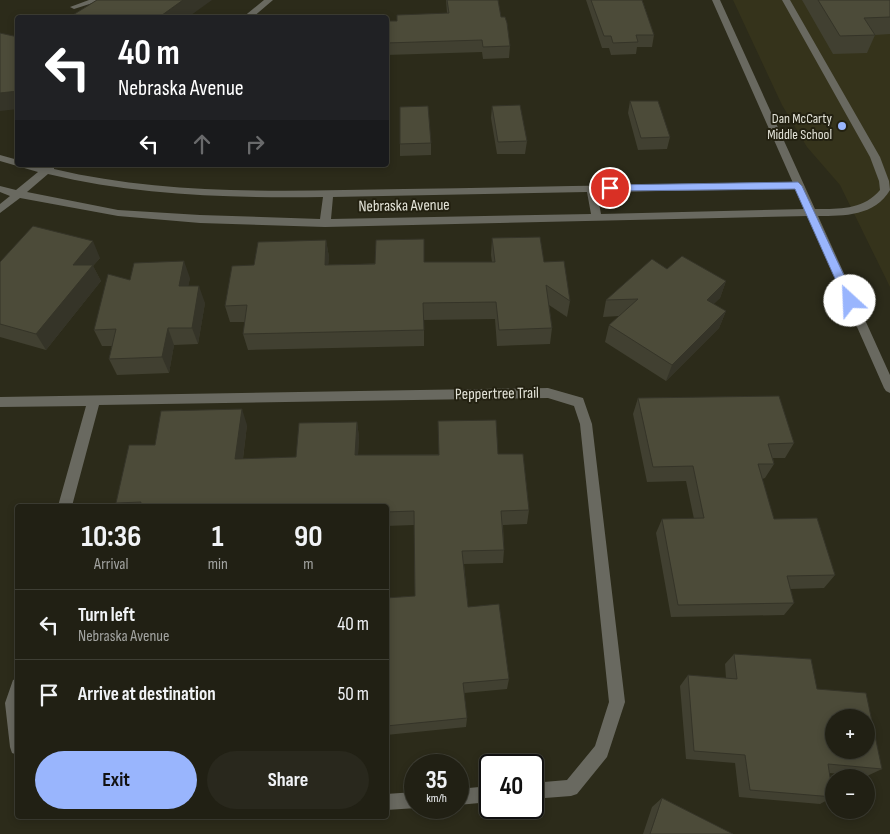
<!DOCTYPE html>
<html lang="en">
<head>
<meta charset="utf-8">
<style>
	body { margin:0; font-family:"Sofia Sans Condensed",sans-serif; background:#29281d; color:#f1f3f6; height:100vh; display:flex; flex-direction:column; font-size:19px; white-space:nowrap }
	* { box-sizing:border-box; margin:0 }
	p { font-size:16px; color:#a2a3a0 }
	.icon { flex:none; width:28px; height:28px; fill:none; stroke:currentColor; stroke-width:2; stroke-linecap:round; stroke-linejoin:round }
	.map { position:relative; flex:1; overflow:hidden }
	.drawer { position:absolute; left:15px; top:504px; width:374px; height:315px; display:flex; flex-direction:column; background:#212014; border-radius:5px; box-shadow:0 2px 8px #0003,0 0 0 1px #3e3e34 }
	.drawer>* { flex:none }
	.banner { position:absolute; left:15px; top:15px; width:374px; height:152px; border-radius:5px; box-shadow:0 2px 8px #0003,0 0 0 1px #3e3e34; background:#202124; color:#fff; overflow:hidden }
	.controls { position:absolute; left:825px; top:709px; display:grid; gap:10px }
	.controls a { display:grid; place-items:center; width:50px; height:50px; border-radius:50%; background:#212014; box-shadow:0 2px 8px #0003,0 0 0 1px #3e3e34; font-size:25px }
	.speed { position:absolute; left:404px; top:754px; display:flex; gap:10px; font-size:25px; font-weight:700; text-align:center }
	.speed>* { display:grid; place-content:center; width:65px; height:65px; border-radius:50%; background:#212014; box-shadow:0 2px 8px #0003,0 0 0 1px #3e3e34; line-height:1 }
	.speed small { font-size:12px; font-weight:400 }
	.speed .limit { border:2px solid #111; border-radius:8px; background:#fff; color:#111 }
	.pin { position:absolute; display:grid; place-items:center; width:42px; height:42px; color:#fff; margin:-21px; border:2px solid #fff; border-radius:50%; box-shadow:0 1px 5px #0007 }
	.me { position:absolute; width:55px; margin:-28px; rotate:335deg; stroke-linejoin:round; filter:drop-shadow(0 0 4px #0008) }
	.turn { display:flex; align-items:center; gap:18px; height:105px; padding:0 20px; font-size:22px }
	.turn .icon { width:65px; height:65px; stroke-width:2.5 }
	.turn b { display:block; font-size:35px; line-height:42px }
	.lanes { display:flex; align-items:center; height:48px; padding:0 20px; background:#0003; justify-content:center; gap:25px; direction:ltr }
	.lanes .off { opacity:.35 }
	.eta { display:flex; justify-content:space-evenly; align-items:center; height:85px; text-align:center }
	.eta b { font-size:30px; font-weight:700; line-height:35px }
	.action { display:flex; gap:10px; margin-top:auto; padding:10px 20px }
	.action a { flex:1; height:58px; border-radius:30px; background:#99b5fd; color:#111; font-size:20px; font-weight:700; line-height:58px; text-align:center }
	.action a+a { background:#29281d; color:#f1f3f6 }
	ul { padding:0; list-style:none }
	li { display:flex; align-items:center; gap:15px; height:70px; padding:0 20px; border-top:1px solid #3e3e34 }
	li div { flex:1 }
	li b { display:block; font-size:19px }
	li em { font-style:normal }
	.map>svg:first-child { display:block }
</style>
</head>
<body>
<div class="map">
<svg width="890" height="834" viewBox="0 0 890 834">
	<rect width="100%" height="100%" fill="#2c2b1a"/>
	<path fill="#35331b" d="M733,0H890V287L840,185L807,147L782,105Z"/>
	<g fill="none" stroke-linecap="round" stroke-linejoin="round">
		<path fill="#696960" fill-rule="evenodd" d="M89,0H102L74,9L70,7Z
			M264,0H273L252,18H242Z
			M712,0H720L815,209C839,209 863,210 880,190L879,181L870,157L782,0H790L880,157L889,181L890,190C875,216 844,216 818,216L890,375V393L886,391L884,388L808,216L325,227L200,223L118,216L20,198L0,213V204L10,196L0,192V186L16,190L38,172L0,161V155L18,160V165L44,167L54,165V169C168,196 287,191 404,189C533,187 663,184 793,183ZM48,174C138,196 231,198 323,197L320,219L200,215L118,210L27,192ZM796,189L805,209L601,214L597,192ZM587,192L591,214L331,219L333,197Z
			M548,388L583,398L592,424L625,702L607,757L577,794L571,796L532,799V783L567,780L595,746L609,702L580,424L574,406L548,398L99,405L72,506H58L86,406L0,407V397Z
			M18,678V755L12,753L10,747L5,703L13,680Z
			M490,786V802L458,805V789Z
			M415,792V808H417L386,810V794Z"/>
	</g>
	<path fill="#414031" d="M446,0H498L501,17L510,46L509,58L483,59L482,52L386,55V21H397L447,13Z
		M586,0H642L654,35L652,47H637L636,54L611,55L609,48H602Z
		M802,0H890V34L875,35L867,53L833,54Z
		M630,101L670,137L667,149L638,150L628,113Z
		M492,106L527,141L525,154H497L491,118Z
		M431,143V155L400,156V144Z
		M492,238L544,262L570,301L567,317L549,305L552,328L550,344L497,346L495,319L424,320V346L248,350L243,334L245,322H230L225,306L254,265L326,240L329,257L328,265L424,262H492L491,255Z
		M100,258L93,266L101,281L46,350L0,337V262Z
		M190,278L188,286L205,303L198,344L174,345L169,373L117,375L109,359L112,346H102L94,330Z
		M726,281L720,298L713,304L726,311L719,328L666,381L605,342L609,325L619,316L603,317L606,300Z
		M638,398L794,443L785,458H773L774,464L765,478L762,479L774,519L835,575L824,588L790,589L794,603L784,615L671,617L656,533L662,519H694L686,481L647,482L633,414Z
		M357,422L359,437L358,455L498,454L529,510L527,524L503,525L504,550L503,563L464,564L468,607L509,679L507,689L464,693L467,718L466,727L386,735V598L415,596L414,525L386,526V506H118L116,503L155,445L247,425L243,459L296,457Z
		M734,654L817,689L882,769L867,776L829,773L833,797L820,804L739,797L735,763L686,759L680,686L688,675L726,678L725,664Z
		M662,798L733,834H643L652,807Z"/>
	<path fill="#353428" d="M183,0H212L187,18H158Z
		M18,91V109L0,111V93Z
		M326,240L329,257L327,282L325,265Z
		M93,241L100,258L93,266L101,281L46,350L36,334L73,265Z
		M184,261L190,278L185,303L179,286Z
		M726,281L720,298L701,317L707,300Z
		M199,286L205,303L198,344L192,328Z
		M726,311L719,328L666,381L672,365Z
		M168,328L174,345L169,373L162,357Z
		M242,409L247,425L241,473L235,459Z
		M357,422L359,437L357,470L355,455Z"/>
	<path fill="#4c4b39" stroke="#353428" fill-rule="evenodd" d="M97,0H183L158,18H68Z
		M447,0H498L501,17H505L507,23L510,46L483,47L482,40L386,43V21H397V15L449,13Z
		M591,0H642L654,35H636L638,42L613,43L611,36H604Z
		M818,0H890V17L864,18L875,35L840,36Z
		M0,33L18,37V91L0,93Z
		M630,101H658L670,137L641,138Z
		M520,105L527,141L498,142L492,106Z
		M428,106L431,143L400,144V107Z
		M33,226L93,241L73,265H93L36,334L0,324V262Z
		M540,237L544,262L564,261L570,301L546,285L552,328L499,330L496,302L423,303L424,330L243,334L247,305L225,306L232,266L254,265L258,242L326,240L325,265L375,264L376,240L424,239V262H495L492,238Z
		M682,256L726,281L707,300L726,311L672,365L609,325L638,299L606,300L652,259L667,269Z
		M184,261L179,286H199L192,328H168L162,357L109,359L116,329L94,330L108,274L130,280L134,263Z
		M779,396L794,443L768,444L774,464H758L774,519L817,518L835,575L787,576L794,603L678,605L662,519L704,518L693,466L653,467L638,398Z
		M242,409L235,459L296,457L299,423L357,422L355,455H439L438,421L496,420L498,454H523L529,510L501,511L504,550L462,551L468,607L499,604L509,679L463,683L467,718L386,726V598L415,596L414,511L386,512V506H140L141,502L116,503L129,445H155L161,411Z
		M734,654L811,659L817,689L866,693L882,769L828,764L833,797L750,790L745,755L694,751L688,675L737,679ZM834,718H866V750H834Z
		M662,798L733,834H650Z"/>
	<path fill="#99b5fd" stroke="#6376a4" d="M798,182L802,186L856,301L854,304L850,305L845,301L795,189L610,191L605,188L610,185Z"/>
	<circle fill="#99b5fd" stroke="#232111" stroke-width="2" cx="842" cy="126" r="5"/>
	<g text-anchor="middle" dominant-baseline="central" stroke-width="4" stroke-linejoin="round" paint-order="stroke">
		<g font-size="14" fill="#e3e3d8" stroke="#232111" text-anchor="end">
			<text x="832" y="118">Dan McCarty<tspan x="832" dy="16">Middle School</tspan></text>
		</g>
		<g font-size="16" fill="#e3e3d8" stroke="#232111">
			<text transform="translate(404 206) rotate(-1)">Nebraska Avenue</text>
			<text transform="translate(497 394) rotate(-1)">Peppertree Trail</text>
		</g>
	</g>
</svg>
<div class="controls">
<a>+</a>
<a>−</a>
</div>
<div class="speed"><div>35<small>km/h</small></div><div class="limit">40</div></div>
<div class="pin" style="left:610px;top:188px;background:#d93025"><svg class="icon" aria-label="arrive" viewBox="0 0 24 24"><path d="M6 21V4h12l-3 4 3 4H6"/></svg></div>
<svg class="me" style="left:850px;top:301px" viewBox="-20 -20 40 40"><circle r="19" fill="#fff"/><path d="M0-13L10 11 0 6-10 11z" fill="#99b5fd"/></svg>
<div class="banner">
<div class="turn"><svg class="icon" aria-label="left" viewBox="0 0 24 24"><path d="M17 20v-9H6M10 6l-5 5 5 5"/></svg><div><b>40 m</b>Nebraska Avenue</div></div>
<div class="lanes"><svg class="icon" aria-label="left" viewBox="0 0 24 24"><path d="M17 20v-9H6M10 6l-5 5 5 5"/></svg><svg class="icon off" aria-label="ahead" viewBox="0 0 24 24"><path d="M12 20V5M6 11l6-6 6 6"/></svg><svg class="icon off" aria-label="right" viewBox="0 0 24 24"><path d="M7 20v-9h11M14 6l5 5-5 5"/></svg></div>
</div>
<section class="drawer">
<div class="eta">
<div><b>10:36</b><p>Arrival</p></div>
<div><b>1</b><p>min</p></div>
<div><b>90</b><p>m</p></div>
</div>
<ul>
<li><svg class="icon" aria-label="left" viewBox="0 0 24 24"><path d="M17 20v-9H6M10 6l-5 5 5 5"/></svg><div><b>Turn left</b><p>Nebraska Avenue</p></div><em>40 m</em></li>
<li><svg class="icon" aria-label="arrive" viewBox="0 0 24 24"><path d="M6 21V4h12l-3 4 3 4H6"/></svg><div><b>Arrive at destination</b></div><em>50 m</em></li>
</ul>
<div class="action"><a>Exit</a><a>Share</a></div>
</section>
</div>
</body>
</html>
